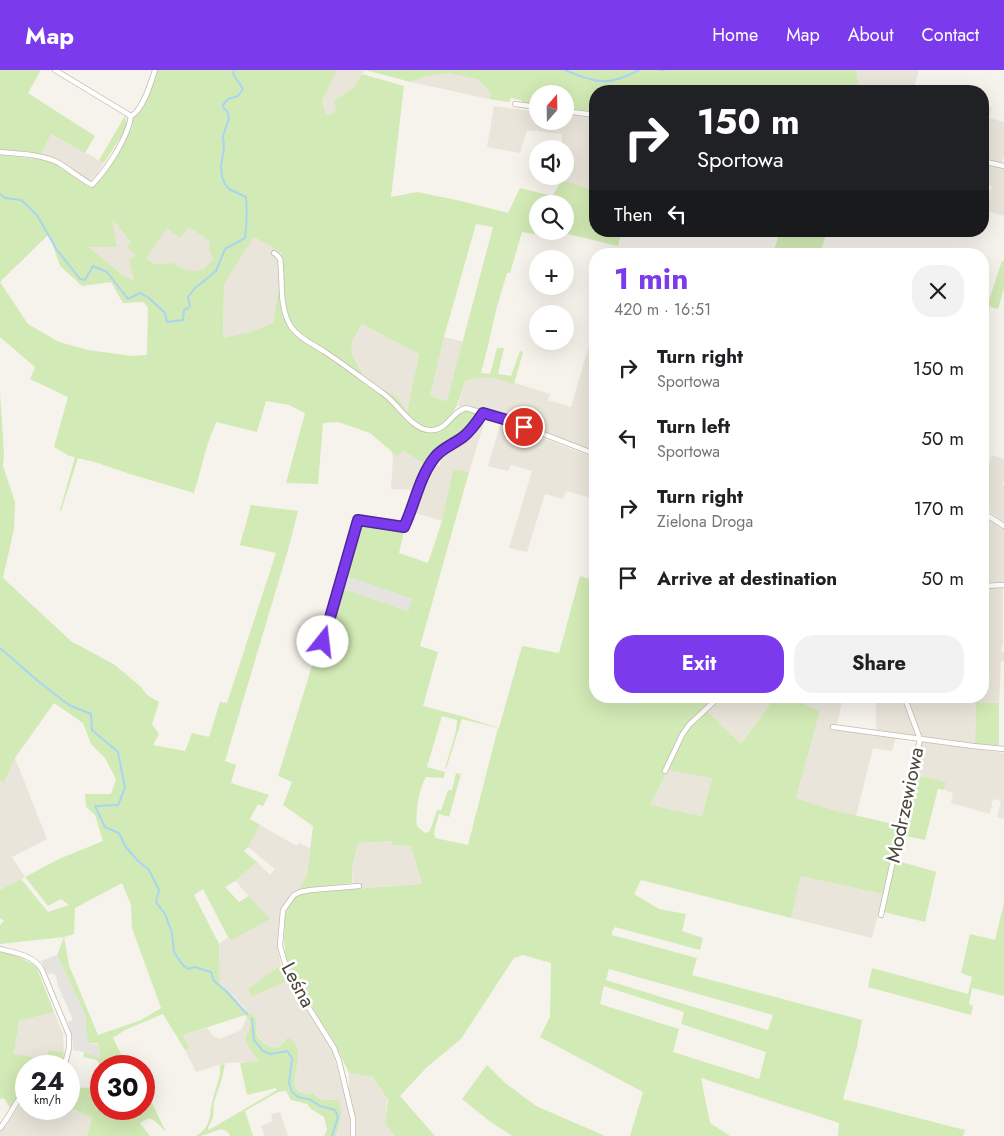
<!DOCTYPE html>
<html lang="en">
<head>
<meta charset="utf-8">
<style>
	body { margin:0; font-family:Jost,sans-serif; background:#f2f2f2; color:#202124; height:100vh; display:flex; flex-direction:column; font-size:19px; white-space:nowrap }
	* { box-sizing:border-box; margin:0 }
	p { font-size:16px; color:#757577 }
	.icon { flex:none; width:28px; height:28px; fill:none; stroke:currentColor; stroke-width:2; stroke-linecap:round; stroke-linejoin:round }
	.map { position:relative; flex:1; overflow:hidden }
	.sheet { position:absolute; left:589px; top:178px; width:400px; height:455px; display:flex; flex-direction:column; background:#fff; border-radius:20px; box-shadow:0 5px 20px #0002 }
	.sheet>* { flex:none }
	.guide { position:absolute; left:589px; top:15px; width:400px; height:152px; border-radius:20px; box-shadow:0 5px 20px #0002; background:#202124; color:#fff; overflow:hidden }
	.needle { width:32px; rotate:20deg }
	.controls { position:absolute; left:529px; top:15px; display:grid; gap:10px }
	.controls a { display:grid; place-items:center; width:45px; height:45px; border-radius:50%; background:#fff; box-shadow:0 5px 20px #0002; font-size:25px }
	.speed { position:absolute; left:15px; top:985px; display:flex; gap:10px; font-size:25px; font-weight:700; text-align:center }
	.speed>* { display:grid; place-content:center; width:65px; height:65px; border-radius:50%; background:#fff; box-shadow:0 5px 20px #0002; line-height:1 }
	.speed small { font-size:12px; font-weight:400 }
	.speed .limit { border:8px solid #d22; background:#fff; color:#111 }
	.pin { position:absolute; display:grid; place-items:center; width:42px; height:42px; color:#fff; margin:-21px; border:2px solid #fff; border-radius:50%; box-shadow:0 1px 5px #0007 }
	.me { position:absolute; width:55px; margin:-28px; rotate:16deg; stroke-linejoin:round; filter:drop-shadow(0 0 4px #0008) }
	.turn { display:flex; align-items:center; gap:18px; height:105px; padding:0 25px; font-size:22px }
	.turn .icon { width:65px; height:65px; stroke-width:2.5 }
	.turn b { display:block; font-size:35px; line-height:42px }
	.then { display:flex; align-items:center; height:48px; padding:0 25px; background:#0003; gap:10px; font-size:19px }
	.round { display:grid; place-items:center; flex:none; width:52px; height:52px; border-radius:20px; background:#f2f2f2 }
	.summary { display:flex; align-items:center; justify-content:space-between; height:85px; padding:0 25px }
	h1 { font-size:30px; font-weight:700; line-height:38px; color:#7c3aed }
	.button { display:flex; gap:10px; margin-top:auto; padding:10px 25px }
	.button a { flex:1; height:58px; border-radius:20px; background:#7c3aed; color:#fff; font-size:20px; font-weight:700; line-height:58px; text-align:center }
	.button a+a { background:#f2f2f2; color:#202124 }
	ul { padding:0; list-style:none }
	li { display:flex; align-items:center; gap:15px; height:70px; padding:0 25px }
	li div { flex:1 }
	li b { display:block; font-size:19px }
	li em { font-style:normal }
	header { display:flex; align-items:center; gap:30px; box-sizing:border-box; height:70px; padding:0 25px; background:#7c3aed; color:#fff }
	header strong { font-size:24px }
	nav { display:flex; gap:28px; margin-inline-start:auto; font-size:18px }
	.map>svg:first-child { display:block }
</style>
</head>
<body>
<header>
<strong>Map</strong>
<nav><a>Home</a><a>Map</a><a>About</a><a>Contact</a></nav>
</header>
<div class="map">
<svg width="1004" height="1066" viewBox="0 0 1004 1066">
	<rect width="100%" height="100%" fill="#f6f3ec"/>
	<path fill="#eae5da" d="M337,0H365L354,17L334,32L337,36L333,44L326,45L322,31Z
		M856,0H919L913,21H857L859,17Z
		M448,3L479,10L491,24L489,29L411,12L423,7Z
		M983,35L992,38L989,48L1004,52V85L1002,93L983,89Z
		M494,36L531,41L532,39L537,40L538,51H565V44L595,48V122L562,110V106H565V79H562V64L527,60L520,83L487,77Z
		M51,64L104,93L97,104L90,111L56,90L41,85Z
		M983,94L1004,99V146L984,140L992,116L983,113Z
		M111,148L131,172L135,185V210L124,206L87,177H117Z
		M189,157L211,171L209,180L213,189L205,199L195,201L181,198L173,193L155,194L146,189L167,158Z
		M254,167L282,183L279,191V216L273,253L250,262L223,268L224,214Z
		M362,254L419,284L407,342L373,315L363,305L353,287L351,274Z
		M444,267L464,272L448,331L430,326Z
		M588,279L595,281V381L505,348L468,336H458L465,311L478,307L499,308L550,324L548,330L571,337Z
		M486,347L469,402L453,399L442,451L413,442L424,409L431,394L440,396L441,384L448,378L463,371L474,361L481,349Z
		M501,352L595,388V429L566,421L563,429L545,424L527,482L509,478L532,401L511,395L508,401L488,396Z
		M403,379L426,395L419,406L415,420L391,419L393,387L391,380L397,386Z
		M992,385L1004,389V410L1002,414L1004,415V452L983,437V413Z
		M982,444L1004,460V512L983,513Z
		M1003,517V572L1001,581L1004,582V591H1001L999,633L976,632L975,675L920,666L907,626H982L983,518Z
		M716,626H776L741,674L703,637Z
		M787,626H843L837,656L831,655V658L896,668L892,681L873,678L856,746L836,741L796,728L820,641Z
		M876,626H902L917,666L876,660Z
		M921,671L1004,683V749L997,747L1001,731L993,729L990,744L951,733L953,723L944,720L946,712L913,704Z
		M15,688L47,769L12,787L25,807L0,820V710L4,712Z
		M668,700L712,707L702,746L650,735Z
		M260,755L297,776L299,773L310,778L307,805L299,819L295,821L280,842L278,862V880L281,895L248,920L251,927L290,910L311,946L332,979L351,1048V1066H336L339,1057L333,1029L324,1031L320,1029L314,1023H302L296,1021L295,1017V1004L298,985L285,970L282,975L274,978L268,976L261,970L256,962L257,950L255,946L246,940L233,925L220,916L219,874L228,867L229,871L270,849L235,811L257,792L270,805L275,799L248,777Z
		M392,771V775L411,776L422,814L353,819L352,799L358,773Z
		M801,806L883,824L872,868L791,848Z
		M54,942L63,964L64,982L48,980L47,990L14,985L19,951Z
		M247,947L250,951L251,956L246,966V972L260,992L225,993L196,1002L185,980L189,978L183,965L207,958L213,966L220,969L241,960Z
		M349,1003L373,1007L387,1029L385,1054L395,1066H356L355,1048L349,1023Z
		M26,1028V1039H69V1037L92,1048L87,1066H0V1062L7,1054L22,1032Z
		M280,1042L288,1066H265L261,1056L273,1051L271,1044Z"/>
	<path fill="#d2eab5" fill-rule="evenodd" d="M0,0H41L28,23L95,66L85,83L51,64L41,85L0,79Z
		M158,0H337L322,31L326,45L333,44L337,36L333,32L354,17L362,4L404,16L391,127L417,122L461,131L508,143L520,118L552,126L562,110L595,121V161H599L620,167L618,176L559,162L557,168L522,162L510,203H507L496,240L487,280L481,303L490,304L497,278H504L498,304L511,306L520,281L523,282L514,314C495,307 484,305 465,311C458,333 452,363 422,358L420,360C435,364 445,361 454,348C457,344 459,341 463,340C467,339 471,341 475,342L476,346L473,354L465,363L436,382L426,395L403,380L397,386L370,363L338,352L323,353L318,414L286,413L305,343L289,335L266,331L257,362L216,352L208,373L194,423L133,405L98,393L78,388L61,441L60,440L75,387L69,386L54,377L68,327L30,309L35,297L0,267V85L46,90L56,94L90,118L96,115L132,58L133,48L140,41ZM538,134H565V161H538ZM112,149L131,172L127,177L135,185L129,190L134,210L124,206L88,177H117ZM476,154L493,157L447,331L430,326L444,267ZM189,157L210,171L209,180L213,189L204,199L195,201L181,198L173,193L155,194L146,189L167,158L180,168ZM49,164L60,196L82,216L111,212L123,233L144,232L148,238L147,285L132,286L88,280L59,272L28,254L0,212ZM254,167L282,183L279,191V216L273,253L250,262L223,268L224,214ZM362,254L419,284L407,342L396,326L373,315L363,305L353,287L351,274Z
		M365,0H856L859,17L857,21H595V42L565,38V24H538L537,35L523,33L521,30L511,28L509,32L489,29L491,24L479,10L448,3L423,7L411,12Z
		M125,46L127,54L124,62L104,93L99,90Z
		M780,161H827L820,184H773Z
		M1002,191H1004V219L998,239L987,236Z
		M0,321L4,384L3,396L15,432L14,459L3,508L71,571L115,595L141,617L147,625L159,632L152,654L159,664L153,675L185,681L192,663L209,667L220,632L227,633L276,483L240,475L251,435L298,441L288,480L225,691L236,695L231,713L269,725L263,736L258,734L250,749L260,755L248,777L244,781L257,792L235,811L225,817L239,832L249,826L270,849L230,871L203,819L194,825L219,874L220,916C232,922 236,931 245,940C248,942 253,944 255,947C259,951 255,957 256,962C258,970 271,982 280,976C283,974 284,971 288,968C312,976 282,1019 302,1023C305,1024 310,1023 314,1023C316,1026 320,1030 324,1030C330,1031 334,1028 340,1032C342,1045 340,1054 336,1066H324L327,1060L324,1047L311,1039L307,1034L291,1030L286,1021L278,1022L245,1041L253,1066H230L228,1062L221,1059L201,1066H196C200,1063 205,1060 207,1055C211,1047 210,1038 213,1029C216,1016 221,1008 220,995L225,993L222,1009L214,1032L213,1048L208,1058L209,1060L277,1020L276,1018L247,1025L240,993L259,991C255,985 248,978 246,971C244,959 258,960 245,945L183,965L189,978L185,980L163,944L125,960L113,968L127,996L101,997L97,990L83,987L84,982L100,988L98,973H88L85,954L86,947L57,885L64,867L0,874V855L4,851L0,848V820L21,809L48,842L69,835L61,829L48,836L25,807L59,789L103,771L95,745L86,737L85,724H111L116,709L105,688L91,674L83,653L54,633L15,688L4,713L0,710ZM122,813L131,835L132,858L161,938L141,950L98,965L69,895L64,867L74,864L75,838Z
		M453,399L469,402L420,576L438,582L423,636L461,646L499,658L522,576L559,583L580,506L595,511V626H716L703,637L741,674L776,626H787L820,641L796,728L836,741L898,755L883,824L801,806L791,848L641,810L634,824L659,839L686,844L682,861L703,868L700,880L615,857L612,862V865L697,888L692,905L862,950L857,977L843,1029L965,1060L963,1066H838L839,1053L701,1008L710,1053L730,1066H630L643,1022L540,967L550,947L551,893L523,885L514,888L461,969L427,997L400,1026L435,1066H395L385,1054L388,1030L373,1007L349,1003L336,976L299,915L286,889L284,870L285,847L288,837L296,825L312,822L422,814L411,776L392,775V771L358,773L352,799V813L299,819L307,805L313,756L283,735L292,712L278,706L320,570L326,572L344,519L408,541L412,529L348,507L347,510L344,508L343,504L360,453L404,461L399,483L428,493L442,451ZM442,646L457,650L456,661L445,698L446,699L462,649L498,658L468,775L435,768L434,762L439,744L449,747L461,704L456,703L452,720H448L441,740H437L430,761L425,763L417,756C415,743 419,719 426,707L444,708L445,702L427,697ZM668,700L712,708L702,746L650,735ZM609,899L773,945L768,960L606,910ZM604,916L684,942L681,954L766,982L759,1009L673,982L679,959L600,934Z
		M976,632L999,633V676L975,675Z
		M913,704L946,712L944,720L938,719L925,770L900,765Z
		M895,790L936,802L925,852L884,842Z
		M1004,833V926L972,918L969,934L973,936L971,945L868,917L872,898L968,924L972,907L961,903L970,864L995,870Z
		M0,881L21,888L36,896L54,942L19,951L14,984L47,990L48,980L64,982L62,993L58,996H26V1028L22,1032L16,1028L10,1038L4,1028L0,1029Z
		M281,895L290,910L251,927L248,919Z
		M487,995L504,1012L536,1036L605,1066H512L488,1050L462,1029Z
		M69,1008L81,1018L97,1017L101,1011V1039H144V1023L150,1029L166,1062L155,1051L149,1048L140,1053L150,1066H87L92,1048L69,1037Z"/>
	<path fill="#e5e3e0" d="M348,507L412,529L408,541L344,519Z
		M57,885L86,947L85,954L88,973L98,974L100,988L84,982L73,980L72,966L68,952L73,950L58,916L56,906L52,903L48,904L41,891Z"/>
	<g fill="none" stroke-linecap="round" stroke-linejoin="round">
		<path stroke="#a9d4f2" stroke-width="2" d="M565,0C597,13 607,17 639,0
			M660,0H664
			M0,124L5,128L21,130L37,145L57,180L80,209L85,210L93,196L107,202L128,229L140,223L149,228L165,243L167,252L183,250L184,240L190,237L188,227L194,219L216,201L225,179L245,168C247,154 247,142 246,127L229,119L225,114L222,107L221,96L224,77L223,66L229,48L227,41L224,39L223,35L228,29L238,26L243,19L233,4L234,0
			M0,578L38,611L69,635L91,644L92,660L118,682L125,718L118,735L95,736L105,757L119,763L125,776L138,791L149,800L159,820L156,832L165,844L172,863L174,882L182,894L188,899L195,897L211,902L214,911L226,921L247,944
			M252,949L254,970L263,981L271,984L287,981L292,988L289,1013L292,1022L298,1027L311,1030L320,1036L335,1040L338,1047L332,1066"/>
		<g stroke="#c2bbae" stroke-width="6">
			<path id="street" d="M55,0L131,46
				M515,34L538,37
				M565,41L595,45
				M0,82C19,84 41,84 59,93C70,100 81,109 92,115C107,99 128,68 131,46C143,40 151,13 155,0
				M982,91L1004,96
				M274,183L277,185L280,189C283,210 279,234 289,253C295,266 313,274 325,282C345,295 364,310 384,324C398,334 411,358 428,360C448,362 450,342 466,338L507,350L595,384
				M982,442L1004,456
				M982,516L1004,515
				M323,572L358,450L404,457C415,434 418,407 435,387C443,378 454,374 463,367C471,361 477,352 483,343
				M833,657L973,676L1004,679
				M665,701L682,665L689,655L720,626
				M881,845L920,669L904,626
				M0,879C15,883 34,885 42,900L69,965V978L65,994L61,996
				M0,1058C10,1046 16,1031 26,1019
				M353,1066V1049L339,991L334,978L294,914L287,900L280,876L283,840L294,825L300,822L311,820L359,816"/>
		</g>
		<use href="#street" stroke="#fff" stroke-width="4.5"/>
	</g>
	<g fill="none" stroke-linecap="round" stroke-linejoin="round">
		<g stroke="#51269a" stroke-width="12">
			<path id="route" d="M323,572L358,450L404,457C415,434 419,407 435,387C442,378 454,374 463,367C471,361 477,352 483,343L507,350L524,357"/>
		</g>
		<use href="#route" stroke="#7c3aed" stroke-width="9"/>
	</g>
	<g text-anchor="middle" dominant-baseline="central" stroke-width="5" stroke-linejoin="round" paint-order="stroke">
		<g font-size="20" fill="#4b4439" stroke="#fff">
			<text transform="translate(905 735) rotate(-78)">Modrzewiowa</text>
			<text transform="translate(298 915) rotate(62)">Leśna</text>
		</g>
	</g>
</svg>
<div class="controls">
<a><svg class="needle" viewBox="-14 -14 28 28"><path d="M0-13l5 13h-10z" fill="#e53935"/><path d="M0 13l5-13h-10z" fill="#757577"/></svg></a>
<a><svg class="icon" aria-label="sound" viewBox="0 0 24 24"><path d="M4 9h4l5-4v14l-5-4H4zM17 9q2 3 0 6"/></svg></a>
<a><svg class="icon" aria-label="search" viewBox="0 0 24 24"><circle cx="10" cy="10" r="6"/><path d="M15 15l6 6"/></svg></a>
<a>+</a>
<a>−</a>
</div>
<div class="speed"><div>24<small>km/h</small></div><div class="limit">30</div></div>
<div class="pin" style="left:524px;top:357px;background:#d93025"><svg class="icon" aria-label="arrive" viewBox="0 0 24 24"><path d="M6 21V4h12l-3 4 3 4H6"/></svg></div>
<svg class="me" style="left:323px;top:572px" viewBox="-20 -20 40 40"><circle r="19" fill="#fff"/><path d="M0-13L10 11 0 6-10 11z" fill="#7c3aed"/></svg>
<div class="guide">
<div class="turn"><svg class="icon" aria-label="right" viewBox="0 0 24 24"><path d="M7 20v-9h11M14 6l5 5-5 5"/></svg><div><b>150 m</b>Sportowa</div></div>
<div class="then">Then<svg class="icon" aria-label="left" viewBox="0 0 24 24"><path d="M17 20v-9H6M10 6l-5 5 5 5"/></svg></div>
</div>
<section class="sheet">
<div class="summary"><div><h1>1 min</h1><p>420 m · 16:51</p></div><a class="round"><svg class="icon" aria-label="close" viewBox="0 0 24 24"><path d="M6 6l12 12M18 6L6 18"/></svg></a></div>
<ul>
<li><svg class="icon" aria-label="right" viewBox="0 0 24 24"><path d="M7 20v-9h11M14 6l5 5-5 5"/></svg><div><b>Turn right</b><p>Sportowa</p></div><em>150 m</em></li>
<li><svg class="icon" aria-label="left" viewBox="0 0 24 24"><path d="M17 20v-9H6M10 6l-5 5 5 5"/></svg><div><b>Turn left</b><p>Sportowa</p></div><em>50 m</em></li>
<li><svg class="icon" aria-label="right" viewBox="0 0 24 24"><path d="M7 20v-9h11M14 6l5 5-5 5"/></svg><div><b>Turn right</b><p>Zielona Droga</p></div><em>170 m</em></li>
<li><svg class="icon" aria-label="arrive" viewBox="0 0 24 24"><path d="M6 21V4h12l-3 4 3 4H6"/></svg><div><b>Arrive at destination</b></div><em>50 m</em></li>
</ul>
<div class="button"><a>Exit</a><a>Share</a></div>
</section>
</div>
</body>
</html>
